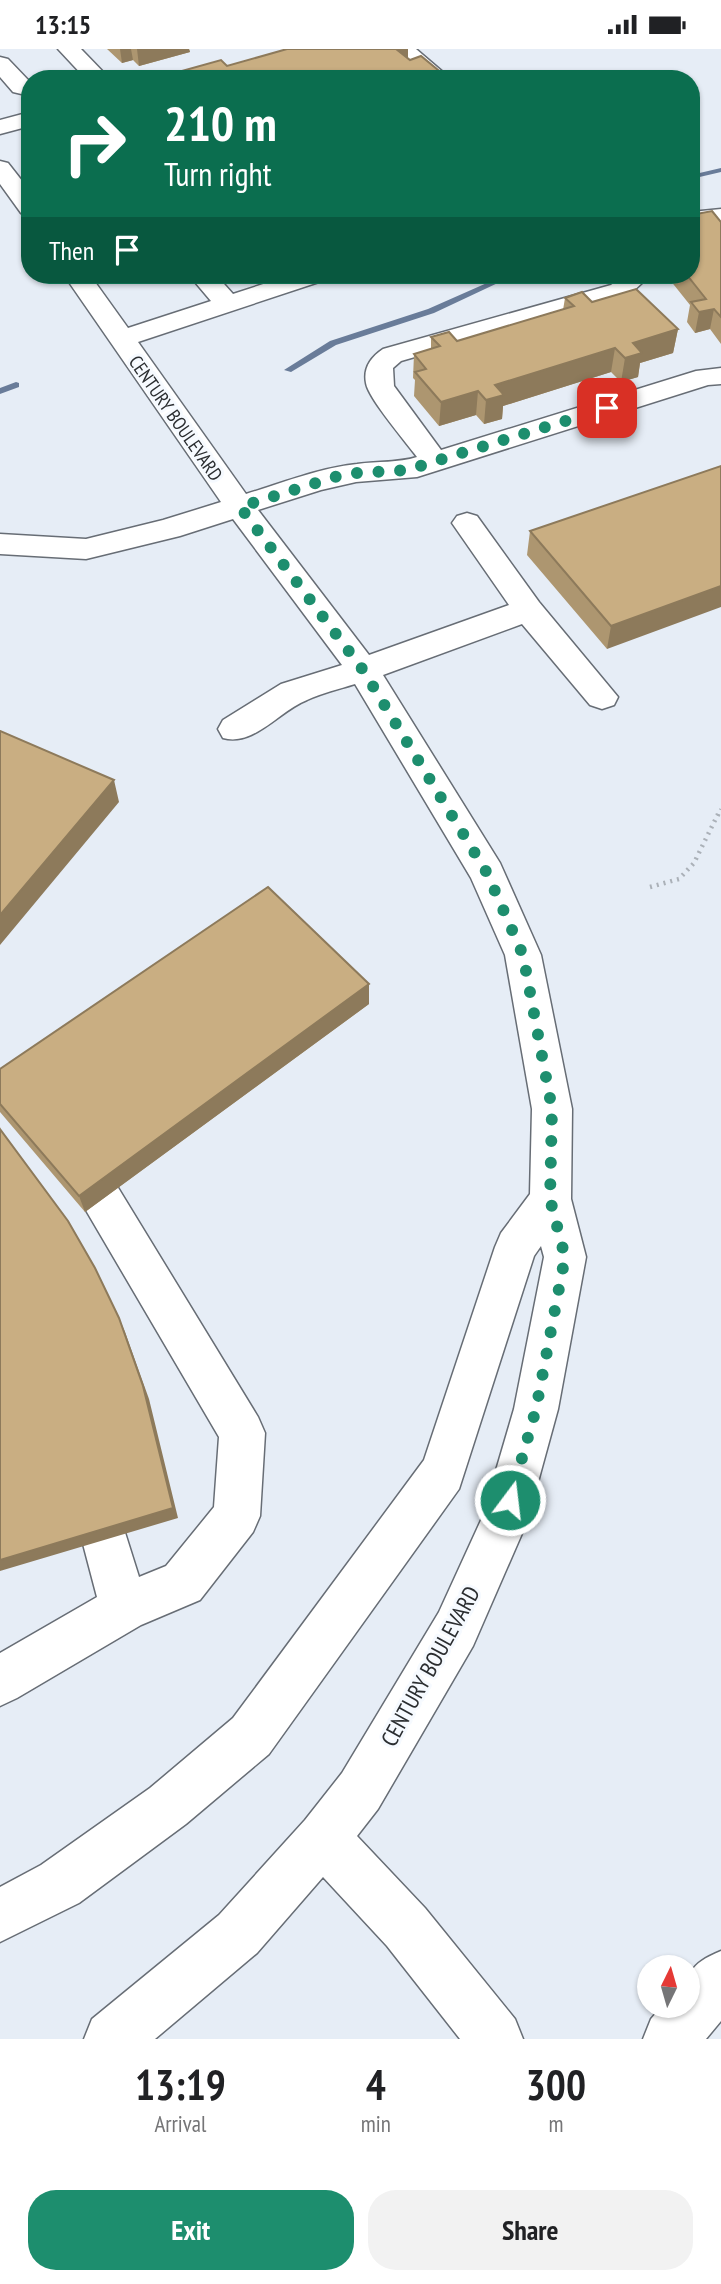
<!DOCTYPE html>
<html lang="en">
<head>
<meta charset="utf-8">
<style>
	body { margin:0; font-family:"PT Sans Narrow",sans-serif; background:#f2f2f2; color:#202124; height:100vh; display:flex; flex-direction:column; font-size:26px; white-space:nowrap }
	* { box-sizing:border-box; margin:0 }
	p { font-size:23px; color:#757577 }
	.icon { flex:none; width:38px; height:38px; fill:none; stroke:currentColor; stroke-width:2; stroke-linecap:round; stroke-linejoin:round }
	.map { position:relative; height:1990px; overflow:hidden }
	.panel { display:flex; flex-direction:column; background:#fff; flex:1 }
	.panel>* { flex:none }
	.banner { position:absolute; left:21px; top:21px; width:679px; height:214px; border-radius:28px; box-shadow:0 2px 5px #0004; background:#0b6e4f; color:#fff; overflow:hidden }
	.needle { width:46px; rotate:5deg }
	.controls { position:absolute; left:637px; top:1906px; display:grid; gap:14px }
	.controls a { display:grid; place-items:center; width:63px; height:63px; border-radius:50%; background:#fff; box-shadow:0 2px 5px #0004; font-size:35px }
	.pin { position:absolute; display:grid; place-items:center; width:60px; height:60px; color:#fff; margin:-30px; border-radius:14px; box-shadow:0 4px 10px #0006 }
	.me { position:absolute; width:77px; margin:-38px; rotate:15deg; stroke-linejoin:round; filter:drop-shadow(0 0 5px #0008) }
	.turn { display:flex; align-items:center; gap:24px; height:147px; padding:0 28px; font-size:32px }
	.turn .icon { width:91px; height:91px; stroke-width:2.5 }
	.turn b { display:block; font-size:49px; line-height:60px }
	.then { display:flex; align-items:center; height:66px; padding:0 28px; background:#0003; gap:14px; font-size:26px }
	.eta { display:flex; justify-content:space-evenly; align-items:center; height:119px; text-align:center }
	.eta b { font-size:42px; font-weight:800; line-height:49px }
	.cta { display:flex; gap:14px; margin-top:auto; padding:14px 28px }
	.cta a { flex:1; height:80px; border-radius:28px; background:#1d8e6e; color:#fff; font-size:28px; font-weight:800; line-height:80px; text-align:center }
	.cta a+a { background:#f2f2f2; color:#202124 }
	.status { display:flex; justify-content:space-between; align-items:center; height:49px; padding:0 35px; background:#fff; direction:ltr }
	.status svg { height:19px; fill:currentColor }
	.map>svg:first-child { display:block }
</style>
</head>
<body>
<div class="status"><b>13:15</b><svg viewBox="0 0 49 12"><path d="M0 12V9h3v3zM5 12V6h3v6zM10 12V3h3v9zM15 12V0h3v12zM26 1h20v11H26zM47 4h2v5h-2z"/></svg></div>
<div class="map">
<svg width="721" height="1990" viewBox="0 0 721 1990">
	<rect width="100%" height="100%" fill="#e6edf6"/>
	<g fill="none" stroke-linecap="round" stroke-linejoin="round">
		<path fill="#697c99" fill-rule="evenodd" d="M721,119V123L691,130V126Z
			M505,226H515L434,264L336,296L291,323L284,321L330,292L428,260Z
			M16,333L19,334V338L0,345V339Z"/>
		<g stroke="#676d75" stroke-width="3">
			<path id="minor" d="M58,0H81L110,30H86Z
				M391,0H416L451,30H426Z
				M0,8L8,10L30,33V47L13,43L0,28Z
				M30,63V77L0,85V71Z
				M0,112L8,114L30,142V166L21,164L0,135Z
				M721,160V174L691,177V163Z
				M64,226H90L128,279L211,252L189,226H216L233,245L291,226H329L325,231L138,293L246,445C282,434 319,419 357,415C378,412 398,414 417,408C406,393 368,349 366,334C363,319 371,308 383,300L611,236L616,232L614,226H640L642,234L629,246L401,312L393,319L394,337L441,401L696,322L721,319V335L708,336L417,428L356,433L321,441L258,461L369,606L509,556L452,474L457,467L467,464L477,467L539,553L618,648L614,656L602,660L590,656L522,575L383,626L500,814L541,906L572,1060L571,1150L586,1208L558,1360L527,1473L473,1597L378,1760L357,1787L425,1859L515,1970L523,1990H460L387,1897L323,1828L257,1904L155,1990H84L92,1970L219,1866L305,1771L342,1724L439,1563L482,1469L514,1360L544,1208L541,1197L534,1207L459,1440L269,1705L186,1775L79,1854L0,1893V1838L41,1816L150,1739L233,1669L424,1411L495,1198L501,1184L530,1145L532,1060L505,906L471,829L355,635C339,640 322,644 307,651C280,661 254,698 223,689L218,680L223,671L281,635L342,616L233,470L180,487L86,510L0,505V485L86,490L163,471L221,453Z
				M102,1131L117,1137L258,1368L265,1384L260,1467L253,1483L200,1551L141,1576L17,1649L0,1657V1604L97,1548L82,1491L88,1474L105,1468L122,1474L139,1528L166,1517L214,1458L219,1388L87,1163L81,1150L87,1137Z
				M721,1902V1972L706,1990H643L651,1970L663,1956H688C688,1923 688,1916 721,1902Z"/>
		</g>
		<path stroke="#abb1b8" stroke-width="3.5" stroke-dasharray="2 4.5" stroke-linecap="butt" d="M718,767L721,760"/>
		<path stroke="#abb1b8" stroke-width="4.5" stroke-dasharray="2 5" stroke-linecap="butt" d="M650,838L679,830L694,814L718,765"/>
		<use href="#minor" fill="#fff" fill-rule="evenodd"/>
	</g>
	<path fill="#ad9670" d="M107,0H189L190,3L139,17L133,11L122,14Z
		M721,173V295L710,280L695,284L687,273L690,256L666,226H691Z
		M565,249L592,253L678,280L673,304L640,314L638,328L621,333L611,323L503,357L502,370L484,375L476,366L439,377L414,347L415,331L413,329L414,305L431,300V288L457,292L563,261Z
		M721,417L607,600L527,506L530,482Z
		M369,955L85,1163L0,1063V1020Z"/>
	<path fill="#8d7a5b" d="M120,0H131L133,11L122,14Z
		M137,0H189L190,3L139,17Z
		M395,0H408V18Z
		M714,260L710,280L695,284L699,263Z
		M678,280L673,304L640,314L638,328L621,333L625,309L633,294Z
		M615,299L611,323L503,357L502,370L484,375L486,351L495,336Z
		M478,342L476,366L439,377L441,353Z
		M721,537V558L607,600L611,577Z
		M114,731L119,753L0,896V866Z
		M369,935V955L85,1163L79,1147Z
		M119,1269L125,1283L149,1350L178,1469L0,1522V1511Z"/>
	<path fill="#c9ae82" stroke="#8d7a5b" stroke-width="2" d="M287,0H396L410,11L421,7L449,30H176L171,25L221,11L227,17Z
		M712,162L721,173V268L714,260L699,263L691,253L706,250L687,226H691V166Z
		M636,240L678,280L633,294L642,304L625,309L615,299L495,336L504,346L486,351L478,342L441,353L415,323L426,320L414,305L440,297L431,288L449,283L457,292L574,257L565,249L582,243L592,253Z
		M721,417V537L611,577L530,482Z
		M0,682L114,731L0,866Z
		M268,838L369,935L79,1147L0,1055V1020Z
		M0,1080L68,1172L95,1219L119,1269L143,1337L173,1459L0,1511Z"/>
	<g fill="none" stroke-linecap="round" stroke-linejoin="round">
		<path stroke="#1d8e6e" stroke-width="12" stroke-dasharray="0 21.6" d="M510,1451L536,1360L565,1208L550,1150L552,1060L523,906L487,824L363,621L240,458L335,428L356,424L407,421L607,359"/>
	</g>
	<g text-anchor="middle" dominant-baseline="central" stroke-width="6" stroke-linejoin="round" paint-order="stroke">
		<g font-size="19" fill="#2b2e31" stroke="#f6faff">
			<text transform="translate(176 369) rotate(55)">CENTURY BOULEVARD</text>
		</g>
		<g font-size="23" fill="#2b2e31" stroke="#f6faff">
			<text transform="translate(430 1617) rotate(-61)">CENTURY BOULEVARD</text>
		</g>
	</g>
</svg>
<div class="controls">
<a><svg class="needle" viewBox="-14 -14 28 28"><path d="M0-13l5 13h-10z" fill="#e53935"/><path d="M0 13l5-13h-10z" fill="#757577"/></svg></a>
</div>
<div class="pin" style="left:607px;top:359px;background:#d93025"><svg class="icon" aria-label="arrive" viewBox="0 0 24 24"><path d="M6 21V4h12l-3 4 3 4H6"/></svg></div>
<svg class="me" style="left:510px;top:1451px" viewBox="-20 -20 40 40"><circle r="17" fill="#1d8e6e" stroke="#fff" stroke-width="3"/><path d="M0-11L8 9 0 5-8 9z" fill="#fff"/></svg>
<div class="banner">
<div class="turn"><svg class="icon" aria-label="right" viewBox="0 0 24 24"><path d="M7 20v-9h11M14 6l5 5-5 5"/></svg><div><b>210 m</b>Turn right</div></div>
<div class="then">Then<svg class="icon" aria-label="arrive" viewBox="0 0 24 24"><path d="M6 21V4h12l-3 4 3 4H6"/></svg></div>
</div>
</div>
<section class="panel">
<div class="eta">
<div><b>13:19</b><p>Arrival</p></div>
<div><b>4</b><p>min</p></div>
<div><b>300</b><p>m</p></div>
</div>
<div class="cta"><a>Exit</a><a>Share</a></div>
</section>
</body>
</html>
